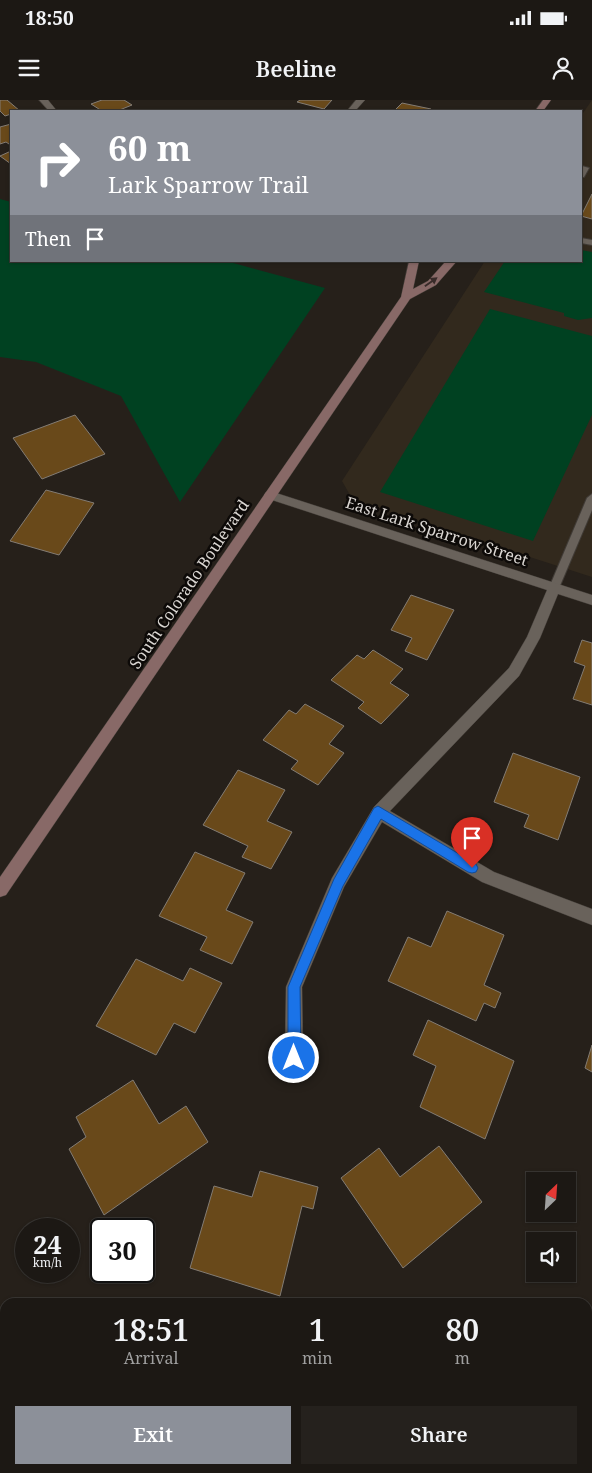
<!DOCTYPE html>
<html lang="en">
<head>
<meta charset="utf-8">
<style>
	body { margin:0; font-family:"Noto Serif",serif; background:#25211d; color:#f1f3f6; height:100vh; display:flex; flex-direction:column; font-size:19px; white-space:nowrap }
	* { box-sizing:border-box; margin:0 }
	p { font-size:16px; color:#a0a0a0 }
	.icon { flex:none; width:28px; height:28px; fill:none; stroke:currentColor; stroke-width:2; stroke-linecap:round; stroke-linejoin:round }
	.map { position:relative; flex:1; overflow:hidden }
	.panel { position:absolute; left:0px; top:1198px; width:592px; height:176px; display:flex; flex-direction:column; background:#1c1814; border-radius:15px 15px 0 0; box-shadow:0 1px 4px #0004,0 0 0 1px #3a3734 }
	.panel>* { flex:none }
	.top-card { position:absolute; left:10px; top:10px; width:572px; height:152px; border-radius:0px; box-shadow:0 1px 4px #0004,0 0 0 1px #3a3734; background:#8c9099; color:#fff; overflow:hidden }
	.needle { width:32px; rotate:25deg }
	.controls { position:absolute; left:526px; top:1072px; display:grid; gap:10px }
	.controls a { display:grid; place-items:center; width:50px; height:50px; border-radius:0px; background:#1c1814; box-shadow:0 1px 4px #0004,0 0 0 1px #3a3734; font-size:25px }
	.speed { position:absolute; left:15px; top:1118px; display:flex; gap:10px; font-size:25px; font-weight:700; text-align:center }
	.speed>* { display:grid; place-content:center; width:65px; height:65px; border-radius:50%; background:#1c1814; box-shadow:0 1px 4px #0004,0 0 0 1px #3a3734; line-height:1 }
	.speed small { font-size:12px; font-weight:400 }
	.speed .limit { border:2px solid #111; border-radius:8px; background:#fff; color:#111 }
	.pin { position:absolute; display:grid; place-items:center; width:42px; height:42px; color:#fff; margin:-51px -21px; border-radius:50% 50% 50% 0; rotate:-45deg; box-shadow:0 0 5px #0007 }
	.pin .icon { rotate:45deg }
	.me { position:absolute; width:55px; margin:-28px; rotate:0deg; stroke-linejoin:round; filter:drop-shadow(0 0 4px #0008) }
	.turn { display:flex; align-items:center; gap:18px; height:105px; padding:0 15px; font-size:22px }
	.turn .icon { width:65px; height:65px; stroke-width:2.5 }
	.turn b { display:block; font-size:35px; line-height:42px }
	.then { display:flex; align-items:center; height:48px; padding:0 15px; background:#0003; gap:10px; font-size:19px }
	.eta { display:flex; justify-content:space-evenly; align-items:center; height:85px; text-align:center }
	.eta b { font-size:30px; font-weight:600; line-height:35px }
	.button { display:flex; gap:10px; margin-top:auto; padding:10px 15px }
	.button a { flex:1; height:58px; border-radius:0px; background:#8c9099; color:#fff; font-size:20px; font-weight:600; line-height:58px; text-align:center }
	.button a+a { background:#25211d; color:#f1f3f6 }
	.status { display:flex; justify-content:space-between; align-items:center; height:35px; padding:0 25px; background:#1c1814; direction:ltr }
	.status svg { height:14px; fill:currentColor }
	header { display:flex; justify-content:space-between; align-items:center; height:65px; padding:0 15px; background:#1c1814; font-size:22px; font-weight:600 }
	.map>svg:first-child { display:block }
</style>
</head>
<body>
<div class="status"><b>18:50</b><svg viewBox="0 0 49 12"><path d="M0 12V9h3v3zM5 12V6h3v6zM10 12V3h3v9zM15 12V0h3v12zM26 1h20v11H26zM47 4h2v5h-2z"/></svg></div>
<header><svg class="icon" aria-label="menu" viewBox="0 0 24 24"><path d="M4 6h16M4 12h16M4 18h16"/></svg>Beeline<svg class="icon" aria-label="person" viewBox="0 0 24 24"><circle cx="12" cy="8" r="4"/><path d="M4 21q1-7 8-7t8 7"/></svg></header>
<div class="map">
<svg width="592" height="1373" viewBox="0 0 592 1373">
	<rect width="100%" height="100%" fill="#26201a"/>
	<path fill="#32291d" d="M592,0V477L353,400L342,381L485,161H581V16Z"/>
	<path fill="#004121" d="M0,99L11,102V161H226L325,188L180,402L121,296L36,262L0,257Z
		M581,150L592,152V218L578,220L564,216V213L484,192L505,161H581Z
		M490,209L592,236V315L533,441L380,392Z"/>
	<path fill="#69491a" stroke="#837c74" d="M0,0H7L20,11H11V14L5,16L0,11Z
		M102,0H124L132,5L117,11H102L91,4Z
		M300,0H332L324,9L297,2Z
		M402,3L431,9L429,11H394Z
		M11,24V44H9L6,42L0,44V27Z
		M11,51V64L0,56Z
		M592,94V119L581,116Z
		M75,315L105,354L42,379L13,338Z
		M46,390L94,403L59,455L10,441Z
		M411,495L454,510L427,560L405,551L412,538L391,530Z
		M582,540L592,543V605L573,599L585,566L574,562Z
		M373,550L403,569L390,583L409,595L381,624L358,608L364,602L331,580L357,555L364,559Z
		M305,604L344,626L329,644L344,653L318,685L291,669L298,661L263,640L289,610L296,614Z
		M513,653L580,677L558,740L524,727L529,715L494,702Z
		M238,670L285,690L267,721L292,732L271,769L242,757L248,746L203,725Z
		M195,752L245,773L226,810L253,822L232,864L200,850L207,837L159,816Z
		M447,811L504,835L484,885L501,893L495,908L484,903L476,921L388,881L408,837L431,847Z
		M136,859L183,881L190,868L222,883L195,933L174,923L156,955L96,926Z
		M428,920L514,961L485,1039L420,1007L436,966L413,955Z
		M592,945V972L585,968Z
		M133,980L159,1024L186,1006L208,1042L104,1115L69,1049L86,1037L76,1017Z
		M439,1046L482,1102L403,1168L341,1078L379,1048L400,1077Z
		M260,1071L318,1087L313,1109L302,1106L280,1196L190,1168L214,1086L252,1097Z
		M0,1250H5V1369H34V1373H0Z
		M99,1369H238L242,1373H96Z"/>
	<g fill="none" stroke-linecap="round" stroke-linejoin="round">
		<g stroke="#403b36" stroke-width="2">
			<path id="lane" d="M582,66L589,68L584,77H581Z
				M581,138L592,140V145L581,143Z
				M592,394V410L559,488L554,492L550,491L549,488L587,398Z"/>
		</g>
		<g stroke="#403b36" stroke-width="1">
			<path id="street" d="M39,0H48L57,11H49Z
				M356,0H365L355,11H347Z
				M270,391L592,495V505L558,494L540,538L519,576L390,711L494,772L592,809V825L482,782L382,722L344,787L302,887L303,958L300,964L294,967L288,964L285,958L286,887L332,778L374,707L509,568L527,537L547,490L266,398L264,395L266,392Z"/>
		</g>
		<g stroke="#403b36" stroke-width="1">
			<path id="secondary" d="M543,0H551L543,11H535Z
				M409,161H419L413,189L428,181L446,161H457L436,185L410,199L6,795L0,797V777L401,197Z"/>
		</g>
		<use href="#lane" fill="#69625b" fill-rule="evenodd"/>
		<use href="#street" fill="#69625b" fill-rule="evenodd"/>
		<use href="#secondary" fill="#886967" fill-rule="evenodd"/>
	</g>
	<defs><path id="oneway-solid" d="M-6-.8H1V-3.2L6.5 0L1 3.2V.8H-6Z" transform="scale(1.25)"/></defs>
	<use fill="#382b29" href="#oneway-solid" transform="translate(431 182) rotate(-35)"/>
	<path fill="#1a73e8" stroke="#114b97" d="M378,706L476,764L478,768L476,772L472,773L468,772L381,719L343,786L300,887L301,958L299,963L294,965L290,963L288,958V887L334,779L374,708Z"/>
	<g text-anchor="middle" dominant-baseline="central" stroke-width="5" stroke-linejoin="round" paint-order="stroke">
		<g font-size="16" fill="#dad6d2" stroke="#0d0a08">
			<text transform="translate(437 431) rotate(18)">East Lark Sparrow Street</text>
			<text transform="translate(189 484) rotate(-56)">South Colorado Boulevard</text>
		</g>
	</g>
</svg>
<div class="controls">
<a><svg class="needle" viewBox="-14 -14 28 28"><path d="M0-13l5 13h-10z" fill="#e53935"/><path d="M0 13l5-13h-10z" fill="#a0a0a0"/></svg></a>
<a><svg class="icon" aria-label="sound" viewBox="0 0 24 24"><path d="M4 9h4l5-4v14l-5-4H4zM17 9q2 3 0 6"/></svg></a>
</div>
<div class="speed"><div>24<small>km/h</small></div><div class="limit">30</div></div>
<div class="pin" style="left:472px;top:768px;background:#d93025"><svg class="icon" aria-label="arrive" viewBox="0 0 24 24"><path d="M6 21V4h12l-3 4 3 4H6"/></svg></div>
<svg class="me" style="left:294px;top:958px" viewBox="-20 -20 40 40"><circle r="17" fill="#1a73e8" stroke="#fff" stroke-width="3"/><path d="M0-11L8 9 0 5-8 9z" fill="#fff"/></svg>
<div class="top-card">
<div class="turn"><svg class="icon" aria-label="right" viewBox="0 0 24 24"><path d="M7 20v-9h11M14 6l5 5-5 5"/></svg><div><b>60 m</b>Lark Sparrow Trail</div></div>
<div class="then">Then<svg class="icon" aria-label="arrive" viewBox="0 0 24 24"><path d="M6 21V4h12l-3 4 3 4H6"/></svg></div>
</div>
<section class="panel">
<div class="eta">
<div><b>18:51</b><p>Arrival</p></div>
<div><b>1</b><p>min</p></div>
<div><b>80</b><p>m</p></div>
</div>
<div class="button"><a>Exit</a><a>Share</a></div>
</section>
</div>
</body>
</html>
